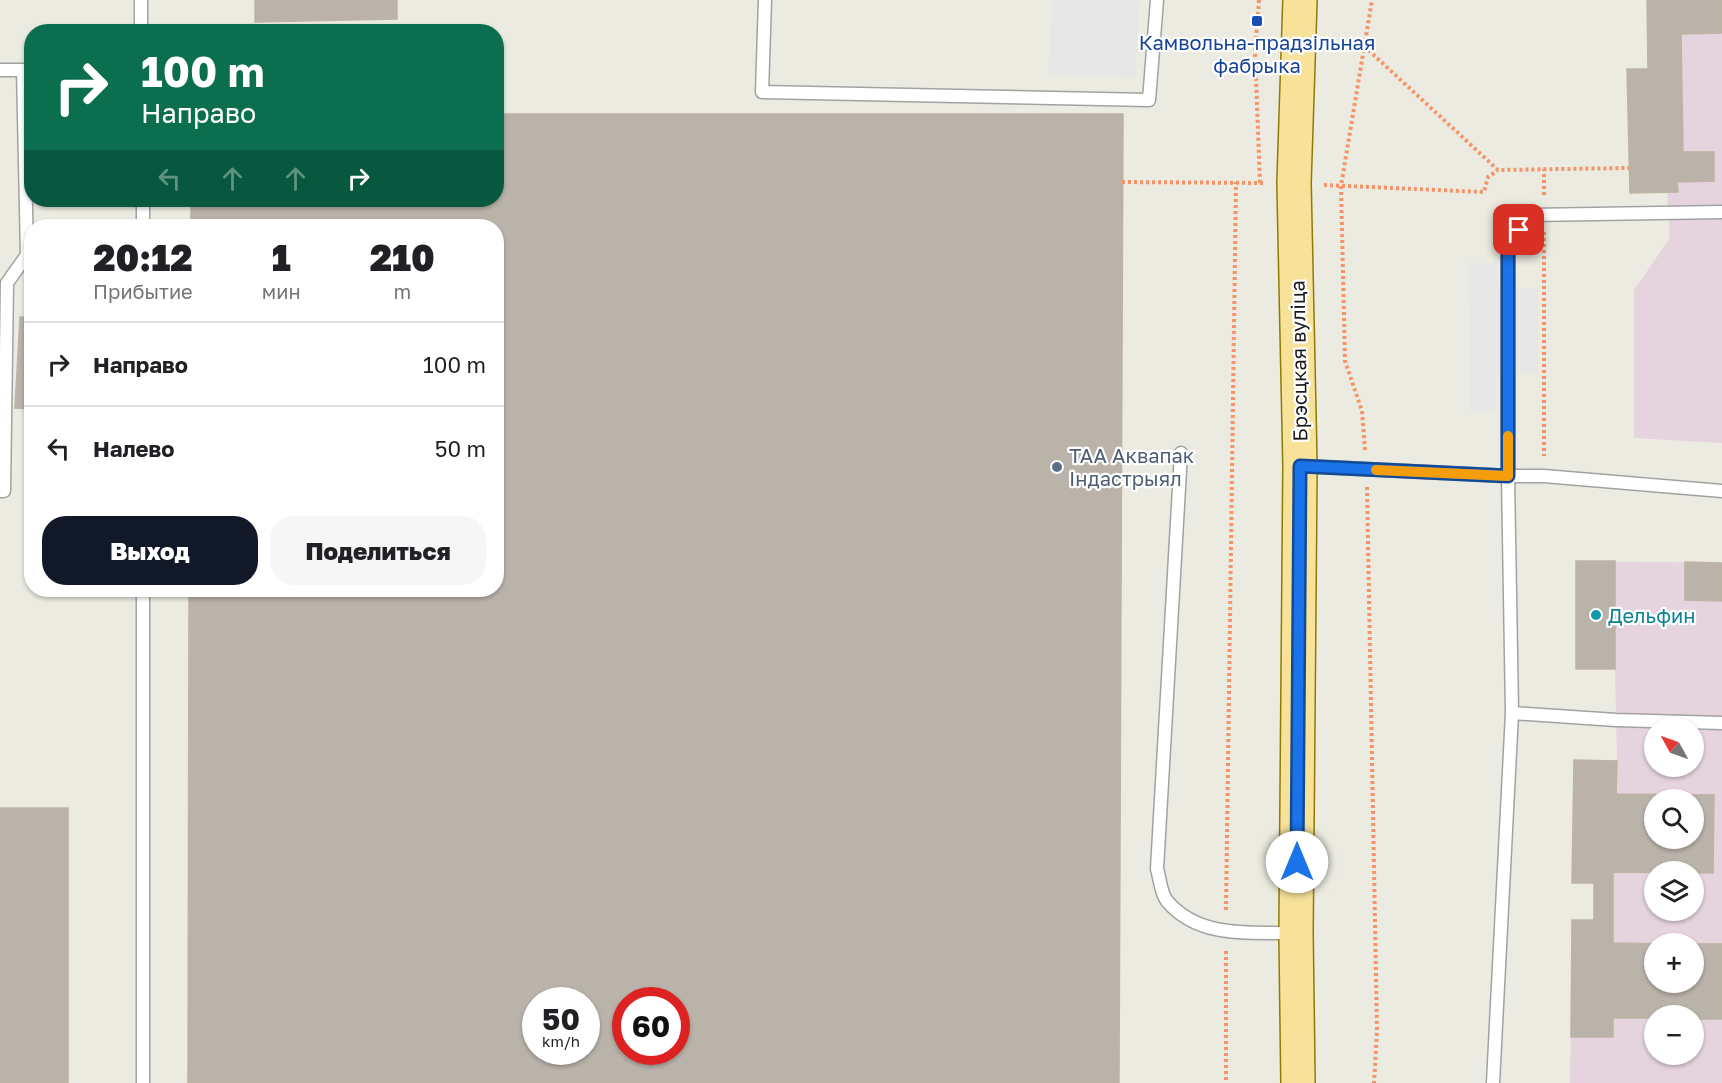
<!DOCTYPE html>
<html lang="ru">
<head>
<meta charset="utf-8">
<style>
	body { margin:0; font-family:"Golos Text",sans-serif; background:#f6f6f6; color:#202124; height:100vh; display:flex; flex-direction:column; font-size:22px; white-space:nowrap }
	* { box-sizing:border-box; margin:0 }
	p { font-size:20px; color:#757577 }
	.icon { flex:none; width:33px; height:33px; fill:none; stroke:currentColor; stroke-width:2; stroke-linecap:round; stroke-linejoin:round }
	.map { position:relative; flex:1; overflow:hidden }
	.sheet { position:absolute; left:24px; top:219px; width:480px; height:378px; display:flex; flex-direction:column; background:#fff; border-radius:24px; box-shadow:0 2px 4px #0004 }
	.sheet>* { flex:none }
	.banner { position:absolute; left:24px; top:24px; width:480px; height:183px; border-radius:24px; box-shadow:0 2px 4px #0004; background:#0b6e4f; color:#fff; overflow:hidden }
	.needle { width:39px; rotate:310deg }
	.tools { position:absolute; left:1644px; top:717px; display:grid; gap:12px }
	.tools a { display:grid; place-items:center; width:60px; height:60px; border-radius:50%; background:#fff; box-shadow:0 2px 4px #0004; font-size:30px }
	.speed { position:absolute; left:522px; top:987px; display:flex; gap:12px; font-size:30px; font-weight:700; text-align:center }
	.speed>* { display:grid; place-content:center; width:78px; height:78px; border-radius:50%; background:#fff; box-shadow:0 2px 4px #0004; line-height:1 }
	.speed small { font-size:15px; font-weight:400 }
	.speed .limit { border:9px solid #d22; background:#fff; color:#111 }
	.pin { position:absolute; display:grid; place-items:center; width:51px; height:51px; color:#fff; margin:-26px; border-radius:12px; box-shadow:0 3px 9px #0006 }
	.me { position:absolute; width:66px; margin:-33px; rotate:0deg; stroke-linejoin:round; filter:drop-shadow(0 0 4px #0008) }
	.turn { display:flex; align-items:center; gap:21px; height:126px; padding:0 18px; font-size:27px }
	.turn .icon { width:78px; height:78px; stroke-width:2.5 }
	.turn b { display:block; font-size:42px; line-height:51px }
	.lanes { display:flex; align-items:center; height:57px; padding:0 18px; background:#0003; justify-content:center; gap:30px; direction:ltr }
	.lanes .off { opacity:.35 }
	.eta { display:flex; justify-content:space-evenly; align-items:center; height:102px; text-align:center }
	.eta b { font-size:36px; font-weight:800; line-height:42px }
	.button { display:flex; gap:12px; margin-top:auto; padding:12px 18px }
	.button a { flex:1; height:69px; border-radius:24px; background:#111827; color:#fff; font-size:24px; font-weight:800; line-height:69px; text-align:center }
	.button a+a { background:#f6f6f6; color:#202124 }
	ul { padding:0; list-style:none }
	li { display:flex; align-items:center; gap:18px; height:84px; padding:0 18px; border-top:2px solid #e0e0e0 }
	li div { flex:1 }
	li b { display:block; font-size:22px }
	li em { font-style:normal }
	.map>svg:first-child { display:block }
</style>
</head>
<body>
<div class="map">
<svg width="1722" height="1083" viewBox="0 0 1722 1083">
	<rect width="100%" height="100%" fill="#ecebe1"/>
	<path fill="#e5d3de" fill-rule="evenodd" d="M1647,0H1722V443L1634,438V290L1670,238L1667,192L1630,193L1627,69L1648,68Z
		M1576,561L1722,563V1083H1570L1572,920H1594V883H1572L1574,760H1617L1615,669H1576ZM1654,728H1694V766H1654ZM1654,800H1694V838H1654ZM1654,872H1694V910H1654ZM1654,944H1694V982H1654ZM1654,1016H1694V1054H1654Z"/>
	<path fill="#e7e7e7" d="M1052,0H1139L1135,78L1048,74Z
		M1469,263H1497L1498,289L1538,288V374H1495L1496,413H1470Z"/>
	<path fill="#b9b3aa" stroke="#bdb4a4" stroke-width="1.5" fill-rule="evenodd" d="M255,0H397V19L255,22Z
		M1647,0H1722V33L1681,34L1683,152H1714V181L1677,182L1678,192L1630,193L1627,69H1648Z
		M496,114H1123L1119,1083H188L189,590H496V226H191V200H496ZM536,1000H586V1052H536ZM626,1000H676V1052H626Z
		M20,317L32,318V409L15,408Z
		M1576,561H1615V669H1576Z
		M1685,562L1722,563V601L1685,600Z
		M1574,760L1617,761L1616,794L1714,795L1713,873L1613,872V943L1676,944H1654V982H1694V944H1722V1019H1694V1016H1654V1018H1613V1037H1571L1572,920H1594V883H1572ZM1654,800H1694V838H1654Z
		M0,808H68V1083H0Z"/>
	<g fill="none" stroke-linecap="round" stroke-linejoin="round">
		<g stroke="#a2a2a2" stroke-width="15">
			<path id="service" d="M141,0V32
				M765,0L762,92L1149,100L1157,0
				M0,70H23L27,255L7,283L4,491H0
				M143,200V226
				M1722,212L1531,215L1508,246V476H1544L1722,491
				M1181,453L1157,869C1160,879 1161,894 1167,901C1199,939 1250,932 1295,933
				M1301,466L1508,476L1512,713L1493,1083
				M1512,713L1616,720L1722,723
				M143,1083V590"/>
		</g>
		<g stroke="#8d7b05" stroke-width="36">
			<path id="primary" d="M1298,1083L1296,933L1300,466L1294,183L1300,0"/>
		</g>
		<path stroke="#f59469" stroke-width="4" stroke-dasharray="3 3" stroke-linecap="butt" d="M1259,0L1255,52L1260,183
			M1364,46L1498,170L1629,168
			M1122,182L1265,183
			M1324,185L1484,192L1488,177L1498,170
			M1544,195V169
			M1544,232V456
			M1365,450L1362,411L1345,361L1341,186L1372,0
			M1367,487L1377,1031L1374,1083
			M1226,910L1236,182
			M1226,951V1083"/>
		<use href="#service" stroke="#fff" stroke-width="12"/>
		<use href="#primary" stroke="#f8e29a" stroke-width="33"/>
	</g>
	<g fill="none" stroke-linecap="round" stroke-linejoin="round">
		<g stroke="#114b97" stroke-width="15">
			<path id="route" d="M1297,862L1300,466L1508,476V246L1519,230"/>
		</g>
		<use href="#route" stroke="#1a73e8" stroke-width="10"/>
		<path stroke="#f59e0b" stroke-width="10" d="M1376,470L1508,476V436"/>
	</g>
	<rect fill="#1a4fb4" stroke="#fff" stroke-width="2" x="1251" y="15" width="12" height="12" rx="3"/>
	<circle fill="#5c6f8a" stroke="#fff" stroke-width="2" cx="1057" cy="467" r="6"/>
	<circle fill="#0f9aa8" stroke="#fff" stroke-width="2" cx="1596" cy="615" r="6"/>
	<g text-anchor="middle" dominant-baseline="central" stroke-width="4.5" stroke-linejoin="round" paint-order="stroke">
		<g font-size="20" fill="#164399" stroke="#fff">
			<text x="1257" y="42">Камвольна-прадзільная<tspan x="1257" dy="23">фабрыка</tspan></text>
		</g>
		<g font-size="20" fill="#1b1b1b" stroke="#fff">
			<text transform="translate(1298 361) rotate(-91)">Брэсцкая вуліца</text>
		</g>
		<g font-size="20" fill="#4e5e75" stroke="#fff" text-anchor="start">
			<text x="1069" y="455">ТАА Аквапак<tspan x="1069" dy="23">Індастрыял</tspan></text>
		</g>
		<g font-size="20" fill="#0d838f" stroke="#fff" text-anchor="start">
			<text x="1608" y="615">Дельфин</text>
		</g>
	</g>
</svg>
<div class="tools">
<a><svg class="needle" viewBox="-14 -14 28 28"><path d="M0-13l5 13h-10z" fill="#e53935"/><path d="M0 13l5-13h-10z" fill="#757577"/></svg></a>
<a><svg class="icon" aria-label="search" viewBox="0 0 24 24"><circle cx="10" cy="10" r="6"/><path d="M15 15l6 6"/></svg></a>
<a><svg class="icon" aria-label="layers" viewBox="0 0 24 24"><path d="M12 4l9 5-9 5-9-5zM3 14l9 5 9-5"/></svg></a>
<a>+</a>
<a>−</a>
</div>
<div class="speed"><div>50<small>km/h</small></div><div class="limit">60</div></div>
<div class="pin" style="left:1519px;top:230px;background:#d93025"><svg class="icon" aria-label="arrive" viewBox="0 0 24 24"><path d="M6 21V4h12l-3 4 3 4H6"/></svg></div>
<svg class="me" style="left:1297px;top:862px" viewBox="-20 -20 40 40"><circle r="19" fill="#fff"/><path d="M0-13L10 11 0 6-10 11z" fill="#1a73e8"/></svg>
<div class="banner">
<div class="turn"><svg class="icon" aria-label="right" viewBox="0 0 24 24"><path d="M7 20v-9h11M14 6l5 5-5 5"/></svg><div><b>100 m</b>Направо</div></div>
<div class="lanes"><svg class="icon off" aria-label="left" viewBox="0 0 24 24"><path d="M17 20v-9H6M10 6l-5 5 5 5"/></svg><svg class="icon off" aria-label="ahead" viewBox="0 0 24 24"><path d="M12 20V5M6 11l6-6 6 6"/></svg><svg class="icon off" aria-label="ahead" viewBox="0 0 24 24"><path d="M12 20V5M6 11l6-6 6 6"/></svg><svg class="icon" aria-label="right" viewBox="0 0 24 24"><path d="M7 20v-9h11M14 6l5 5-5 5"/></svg></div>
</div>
<section class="sheet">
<div class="eta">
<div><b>20:12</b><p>Прибытие</p></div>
<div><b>1</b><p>мин</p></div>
<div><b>210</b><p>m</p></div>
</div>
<ul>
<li><svg class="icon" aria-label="right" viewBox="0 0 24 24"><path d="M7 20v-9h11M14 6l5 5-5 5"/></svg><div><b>Направо</b></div><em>100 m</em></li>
<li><svg class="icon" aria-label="left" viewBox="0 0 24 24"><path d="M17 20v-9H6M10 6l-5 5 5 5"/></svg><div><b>Налево</b></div><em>50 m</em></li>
</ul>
<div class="button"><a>Выход</a><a>Поделиться</a></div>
</section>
</div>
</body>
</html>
